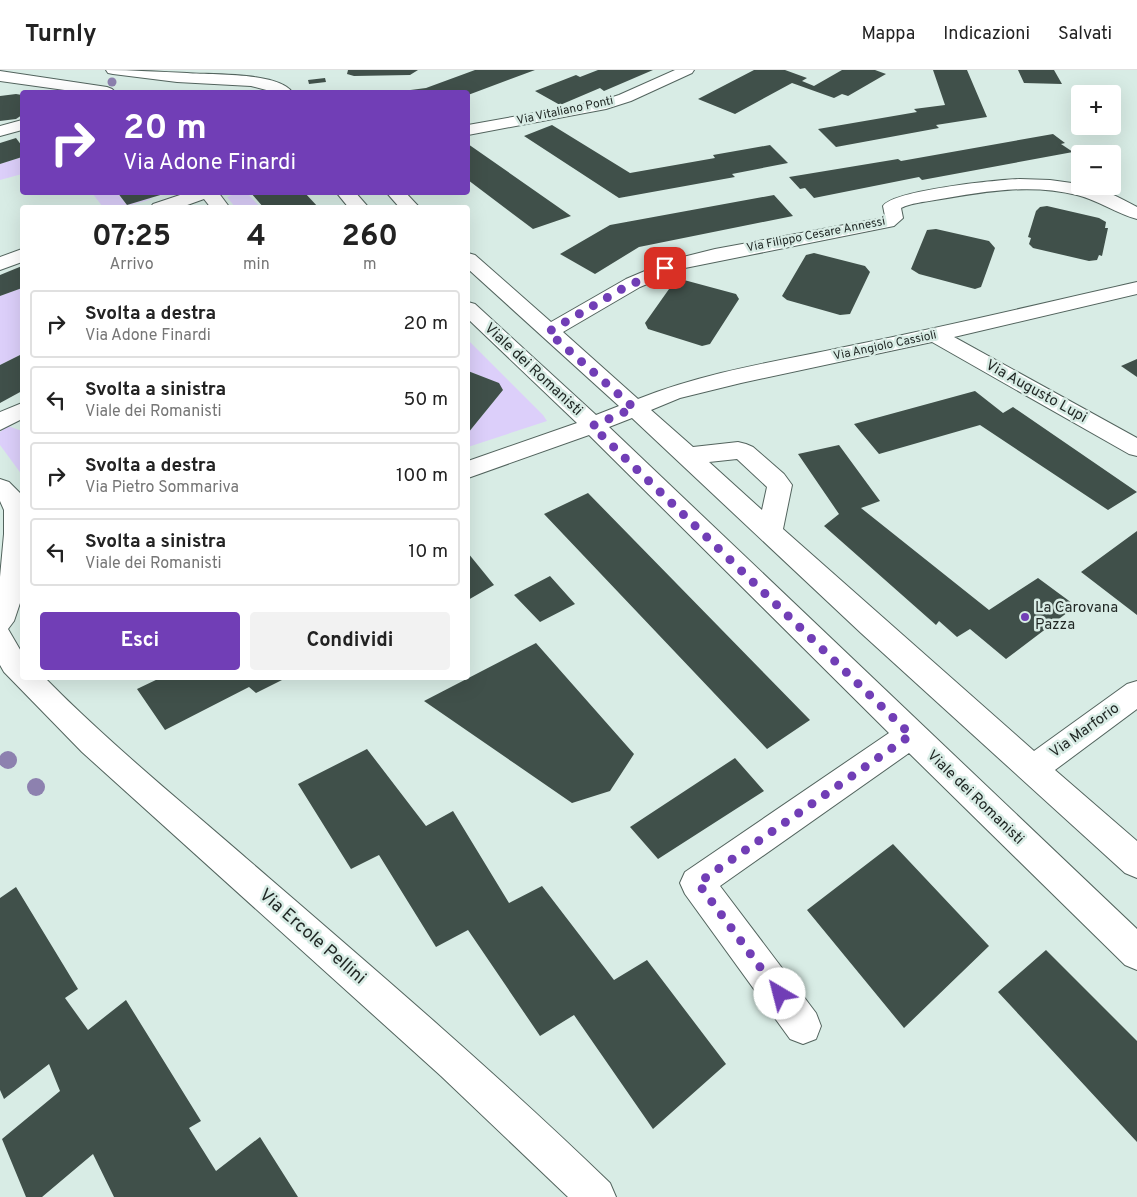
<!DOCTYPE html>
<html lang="it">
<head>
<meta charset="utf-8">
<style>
	body { margin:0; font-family:Overpass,sans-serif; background:#f2f2f2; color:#222; height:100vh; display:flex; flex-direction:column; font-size:19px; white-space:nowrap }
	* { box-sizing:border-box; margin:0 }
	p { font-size:16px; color:#767676 }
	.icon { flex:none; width:28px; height:28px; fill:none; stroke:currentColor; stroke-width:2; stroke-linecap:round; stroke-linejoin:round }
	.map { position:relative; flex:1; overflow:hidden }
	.details { position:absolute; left:20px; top:135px; width:450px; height:475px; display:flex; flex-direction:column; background:#fff; border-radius:5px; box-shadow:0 5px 20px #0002 }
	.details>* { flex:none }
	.hud { position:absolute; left:20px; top:20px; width:450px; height:105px; border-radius:5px; box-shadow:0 5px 20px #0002; background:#713eb6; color:#fff; overflow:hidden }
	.tools { position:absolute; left:1071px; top:15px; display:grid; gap:10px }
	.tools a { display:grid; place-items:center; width:50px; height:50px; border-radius:5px; background:#fff; box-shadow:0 5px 20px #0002; font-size:25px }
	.pin { position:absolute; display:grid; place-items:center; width:42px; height:42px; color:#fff; margin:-21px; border-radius:10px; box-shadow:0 2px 8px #0006 }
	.me { position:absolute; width:55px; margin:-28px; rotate:323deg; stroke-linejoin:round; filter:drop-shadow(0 0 4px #0008) }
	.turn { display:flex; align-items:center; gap:18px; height:105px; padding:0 20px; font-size:22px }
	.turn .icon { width:65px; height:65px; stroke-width:2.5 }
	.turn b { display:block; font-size:35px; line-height:42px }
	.eta { display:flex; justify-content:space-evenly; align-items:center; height:85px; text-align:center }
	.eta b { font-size:30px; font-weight:700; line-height:35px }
	.primary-button { display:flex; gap:10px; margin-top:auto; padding:10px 20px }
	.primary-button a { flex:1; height:58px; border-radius:5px; background:#713eb6; color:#fff; font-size:20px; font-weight:700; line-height:58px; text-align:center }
	.primary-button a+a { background:#f2f2f2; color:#222 }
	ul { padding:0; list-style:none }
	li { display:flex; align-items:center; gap:15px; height:68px; margin:0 10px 8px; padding:0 10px; border:2px solid #e0e0e0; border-radius:5px }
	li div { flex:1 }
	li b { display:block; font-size:19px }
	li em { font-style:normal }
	header { display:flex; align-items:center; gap:30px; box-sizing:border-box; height:70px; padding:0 25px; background:#fff; border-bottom:1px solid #e0e0e0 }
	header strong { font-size:24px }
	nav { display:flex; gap:28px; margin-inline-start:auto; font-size:18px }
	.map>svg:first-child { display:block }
</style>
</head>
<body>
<header>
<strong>Turnly</strong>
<nav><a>Mappa</a><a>Indicazioni</a><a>Salvati</a></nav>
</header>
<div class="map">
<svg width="1137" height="1127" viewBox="0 0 1137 1127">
	<rect width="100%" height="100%" fill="#d8ece5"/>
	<path fill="#dccffa" d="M22,87V104L0,110V94Z
		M240,122L247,123L260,137H235L227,127Z
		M92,123H117L127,135L150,128L152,129L125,137H103Z
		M22,218V284L0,295V226Z
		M468,270L543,345L547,351L468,377V363L503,320L498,313L468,301Z
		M8,356L22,361V405L0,375V362Z"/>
	<path fill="#40504a" d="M348,0H418L410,5L354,6L347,4Z
		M475,0H535L468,25V22H395L426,18Z
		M598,0H653L604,21L600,18L560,35L535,21L576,5L580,7Z
		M754,0H785L807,8L802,11L814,16L842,0H875L886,4L848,26L842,24L834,28L792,13L735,44L698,29Z
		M933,0H967L987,47L936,55L939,58L836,77L818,59L917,42L914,39L945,35Z
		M1018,0H1054L1062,14L1024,13Z
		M325,8L326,12L309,14L308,10Z
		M16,24L22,25V45L16,49L0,51V26Z
		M552,55L630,103L715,88L713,85L770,75L788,93L732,104L735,107L619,128L524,66Z
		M1053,64L1065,73L1061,74L1073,82L922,110L919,107L814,128L805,118L800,119L789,107L898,89L901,91Z
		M16,68L22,76V87L0,94V73Z
		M468,74L571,146L533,159L468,110Z
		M117,122H167V123L127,135Z
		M250,122H304L319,138H264Z
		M774,125L793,146L639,177L595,204L560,184L610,155Z
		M1047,136L1099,148L1106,152L1105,158H1108L1102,186L1099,185L1097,190L1089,191L1033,178L1029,174L1031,168L1028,167L1036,141L1040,137Z
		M936,159L989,171L995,178L981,217L975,219L919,204L911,199L927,160Z
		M814,183L865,196L870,202L850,244L840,245L787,230L782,226L806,185Z
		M22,196V218L0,226V205Z
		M684,210L736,224L739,229L710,274L702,276L648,259L645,253L674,212Z
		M22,284V321L0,333V295Z
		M1137,289V307L1121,296Z
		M468,301L499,313L503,320L468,363Z
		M975,321L1003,343L1013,337L1137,422L1108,440L980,355L879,384L854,354Z
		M839,375L880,431L861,438L989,540L1038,508L1076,536L1006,589L970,559L957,567L939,551L936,555L824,456L839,444L798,384Z
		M588,423L810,650L767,679L544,444Z
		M1137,461V545L1081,502Z
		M468,483L494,515L468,530Z
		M550,506L575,534L540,552L514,525Z
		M536,573L634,684L610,721L572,733L424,631Z
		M160,608H286L256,623L249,617L165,660L137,619Z
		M367,679L426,756L453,741L509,833L542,816L614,910L647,890L726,994L653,1059L574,945L540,966L468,860L436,877L379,785L351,799L298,714Z
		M735,688L764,721L658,789L630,757Z
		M893,774L989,876L904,958L807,840Z
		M16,817L78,919L65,928L88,960L126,930L201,1051L189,1058L216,1101L260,1067L298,1127H114L93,1084L42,1127H26L2,1069L60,1021L49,994L4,1029L0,1020V828Z
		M1046,880L1137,971V1072L998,922Z"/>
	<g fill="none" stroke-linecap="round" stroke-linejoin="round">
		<g stroke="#53645e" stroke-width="2">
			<path id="minor" d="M106,0C133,0 160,2 187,3C210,5 278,2 292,22H274L251,16L177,12L113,4L108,3Z
				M675,0H694L692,3L631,31L606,39L468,65V55L597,32L619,25Z
				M0,1L107,17L112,19L115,22H79L0,11Z
				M22,50V60L0,66V56Z
				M1020,109L1050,110L1079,114L1080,116C1100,116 1120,128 1137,137V149C1117,144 1098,130 1077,125C1030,113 981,122 935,130C924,132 911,133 901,138L903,148L894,156L685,198L640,217L563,262L638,329C708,301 785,290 859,274C952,255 1044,233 1137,212V224L954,267L1137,368V386L1129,384L932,272L741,313L680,328L651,340L693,377L738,372L746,374L753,377L784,404L792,415L783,459L1034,681L1127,614L1137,611V639L1055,700L1137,771V808L1125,803L861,563L632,348L609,357L1137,859V900L1125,895L909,683L720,816L816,943L821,956L816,969L803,974L790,969L685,824L680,813L685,802L889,663L589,365L468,408V391L577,353L468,249V232L475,234L596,345L619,336L468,199V183L475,185L551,252L626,209L671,190L715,179L882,148L885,146L883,136C894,120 997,110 1020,109ZM737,389L767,417L762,440L709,392Z
				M189,122H218L230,138H211L204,129L179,138H150L153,134Z
				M336,122H355L369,138H349Z
				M386,122H405L420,138H400Z
				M22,179V192L0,200V187Z
				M22,333V349L0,360V342Z
				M0,409L9,412L22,425V527L14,551L8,559L22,583V608H45C108,672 178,729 246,788C369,894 493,1000 610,1113L616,1127H568L441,1006L82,682L4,602L0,595V507L4,464V440L0,431Z"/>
		</g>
		<use href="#minor" fill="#fff" fill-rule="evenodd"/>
	</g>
	<g fill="#8d81af">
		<circle cx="112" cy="12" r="4.5"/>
		<circle cx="8" cy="690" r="9"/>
		<circle cx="36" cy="717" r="9"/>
	</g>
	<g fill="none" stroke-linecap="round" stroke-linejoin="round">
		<path stroke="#713eb6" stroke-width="9" stroke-dasharray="0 16.2" d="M665,198L622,219L548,262L634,338L592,356L911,665L698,813L780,924"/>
	</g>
	<circle fill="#713eb6" stroke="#d8ece5" stroke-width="2" cx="1025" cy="547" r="5"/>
	<g text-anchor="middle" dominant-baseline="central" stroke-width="5" stroke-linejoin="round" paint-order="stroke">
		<g font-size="12" fill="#1f2623" stroke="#d8ece5">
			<text transform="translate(565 41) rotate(-12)">Via Vitaliano Ponti</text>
			<text transform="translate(816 165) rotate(-11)">Via Filippo Cesare Annessi</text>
			<text transform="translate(885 276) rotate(-12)">Via Angiolo Cassioli</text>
		</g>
		<g font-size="15" fill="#1f2623" stroke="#d8ece5">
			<text transform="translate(533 300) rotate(43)">Viale dei Romanisti</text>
			<text transform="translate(1036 322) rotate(29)">Via Augusto Lupi</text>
			<text transform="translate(1085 661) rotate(-36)">Via Marforio</text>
			<text transform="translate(975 728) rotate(44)">Viale dei Romanisti</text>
		</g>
		<g font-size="15" fill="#1f2623" stroke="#d8ece5" text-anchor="start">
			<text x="1035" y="538">La Carovana<tspan x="1035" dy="17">Pazza</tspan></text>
		</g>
		<g font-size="18" fill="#1f2623" stroke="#d8ece5">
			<text transform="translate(312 867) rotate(41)">Via Ercole Pellini</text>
		</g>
	</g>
</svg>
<div class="tools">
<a>+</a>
<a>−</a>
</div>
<div class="pin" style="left:665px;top:198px;background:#d93025"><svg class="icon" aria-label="arrive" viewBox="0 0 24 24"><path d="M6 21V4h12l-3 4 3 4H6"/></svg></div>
<svg class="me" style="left:780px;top:924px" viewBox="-20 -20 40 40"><circle r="19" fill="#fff"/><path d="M0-13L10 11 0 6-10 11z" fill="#713eb6"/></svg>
<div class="hud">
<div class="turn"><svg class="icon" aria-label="right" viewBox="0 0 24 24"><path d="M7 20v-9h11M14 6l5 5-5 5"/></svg><div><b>20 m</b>Via Adone Finardi</div></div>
</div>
<section class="details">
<div class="eta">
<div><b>07:25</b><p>Arrivo</p></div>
<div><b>4</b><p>min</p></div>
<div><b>260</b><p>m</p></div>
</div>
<ul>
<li><svg class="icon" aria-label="right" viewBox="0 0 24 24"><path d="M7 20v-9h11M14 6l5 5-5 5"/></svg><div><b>Svolta a destra</b><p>Via Adone Finardi</p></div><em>20 m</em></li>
<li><svg class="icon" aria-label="left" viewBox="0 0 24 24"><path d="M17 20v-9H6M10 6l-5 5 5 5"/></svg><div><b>Svolta a sinistra</b><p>Viale dei Romanisti</p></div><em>50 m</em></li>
<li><svg class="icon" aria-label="right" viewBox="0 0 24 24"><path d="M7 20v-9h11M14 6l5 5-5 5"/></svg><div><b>Svolta a destra</b><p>Via Pietro Sommariva</p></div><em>100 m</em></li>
<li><svg class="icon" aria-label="left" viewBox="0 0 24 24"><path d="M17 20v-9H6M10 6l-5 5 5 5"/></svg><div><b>Svolta a sinistra</b><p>Viale dei Romanisti</p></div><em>10 m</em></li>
</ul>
<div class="primary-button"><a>Esci</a><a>Condividi</a></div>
</section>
</div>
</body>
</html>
